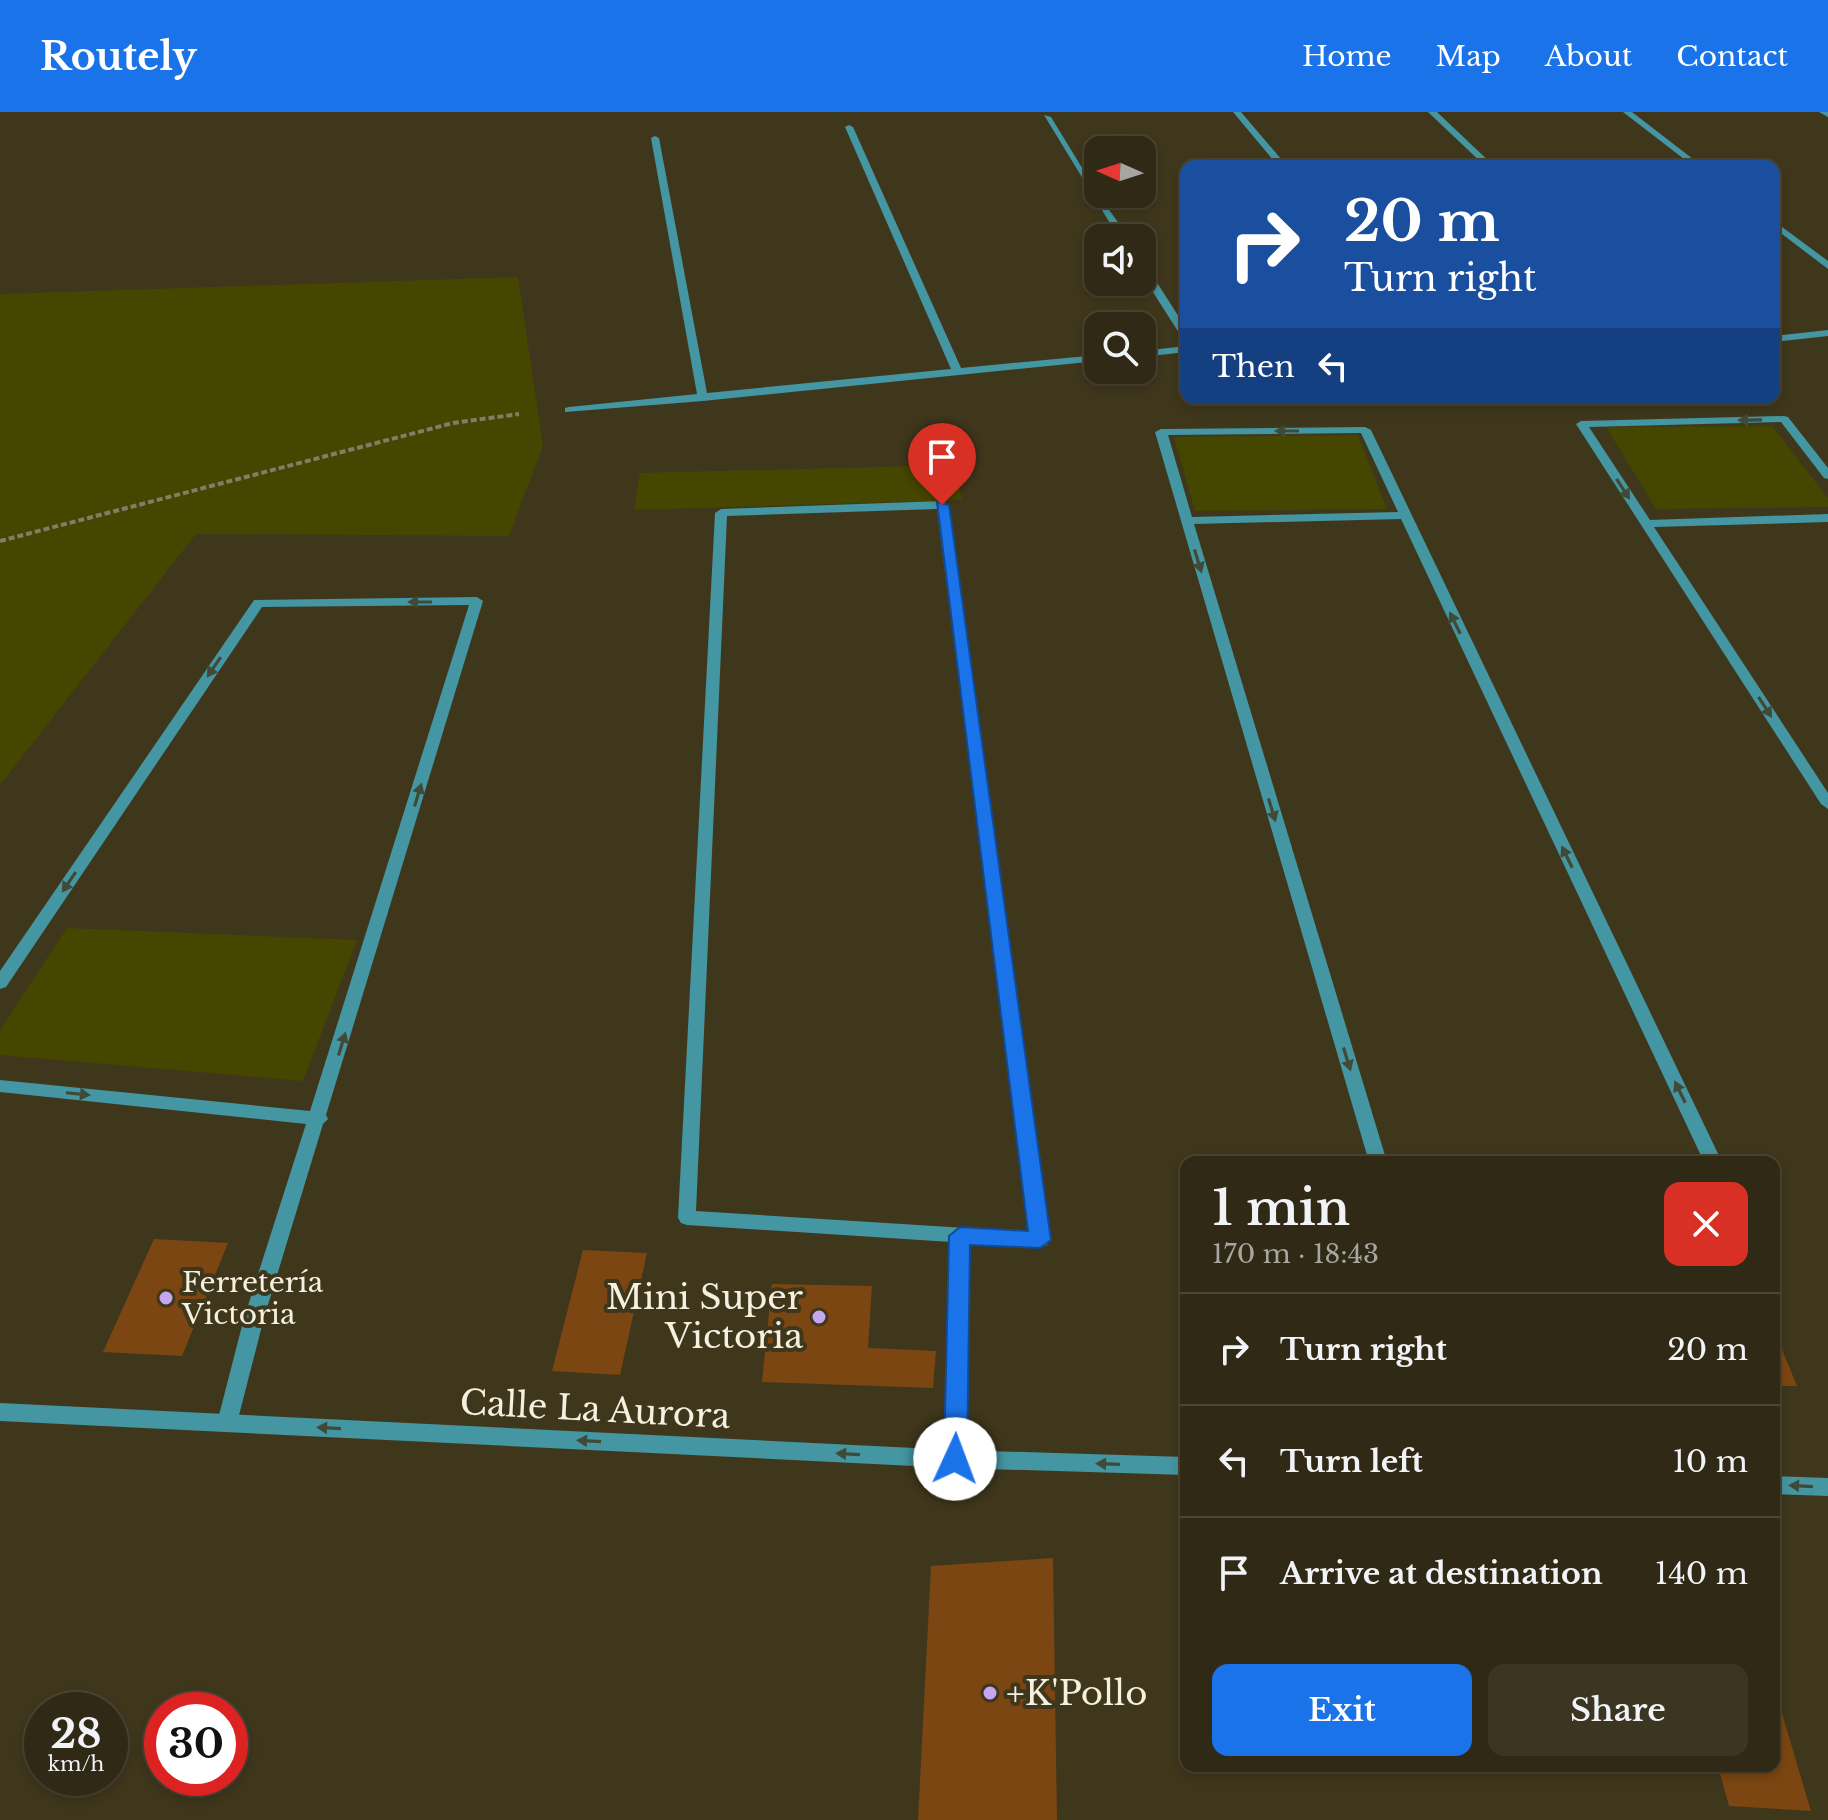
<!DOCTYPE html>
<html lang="en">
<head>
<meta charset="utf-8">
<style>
	body { margin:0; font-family:"Libre Baskerville",serif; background:#3b3522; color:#f1f3f6; height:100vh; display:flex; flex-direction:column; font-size:30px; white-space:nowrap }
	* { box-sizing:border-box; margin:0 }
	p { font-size:26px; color:#a7a6a0 }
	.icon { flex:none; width:44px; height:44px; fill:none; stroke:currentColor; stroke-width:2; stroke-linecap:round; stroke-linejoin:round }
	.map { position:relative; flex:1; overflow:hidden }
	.side { position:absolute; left:1180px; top:1044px; width:600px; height:616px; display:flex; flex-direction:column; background:#2f2915; border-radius:16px; box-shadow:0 4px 12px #0003,0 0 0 2px #4a4534 }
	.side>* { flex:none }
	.banner { position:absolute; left:1180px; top:48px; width:600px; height:244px; border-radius:16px; box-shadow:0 4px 12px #0003,0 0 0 2px #4a4534; background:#1a4fa0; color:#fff; overflow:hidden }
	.needle { width:52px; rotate:273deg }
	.tools { position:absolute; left:1084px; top:24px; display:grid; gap:16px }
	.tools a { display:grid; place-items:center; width:72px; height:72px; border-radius:16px; background:#2f2915; box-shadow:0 4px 12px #0003,0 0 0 2px #4a4534; font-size:40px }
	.speed { position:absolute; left:24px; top:1580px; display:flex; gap:16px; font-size:40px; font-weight:700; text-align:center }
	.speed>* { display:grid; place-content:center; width:104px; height:104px; border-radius:50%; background:#2f2915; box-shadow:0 4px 12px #0003,0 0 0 2px #4a4534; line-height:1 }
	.speed small { font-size:20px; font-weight:400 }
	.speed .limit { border:12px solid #d22; background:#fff; color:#111 }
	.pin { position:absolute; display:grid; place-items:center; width:68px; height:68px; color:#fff; margin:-82px -34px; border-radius:50% 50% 50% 0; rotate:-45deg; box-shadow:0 0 8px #0007 }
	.pin .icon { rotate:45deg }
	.me { position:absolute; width:88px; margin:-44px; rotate:2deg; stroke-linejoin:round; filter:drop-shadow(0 0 6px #0008) }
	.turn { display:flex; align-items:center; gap:28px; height:168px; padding:0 32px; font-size:36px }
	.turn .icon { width:104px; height:104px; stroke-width:2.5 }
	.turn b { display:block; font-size:56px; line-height:68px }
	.then { display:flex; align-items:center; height:76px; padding:0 32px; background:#0003; gap:16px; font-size:30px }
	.round { display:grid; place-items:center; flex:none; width:84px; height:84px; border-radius:16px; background:#3b3522 }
	.head { display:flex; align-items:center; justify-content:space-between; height:136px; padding:0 32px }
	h1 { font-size:48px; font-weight:600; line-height:60px }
	.primary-button { display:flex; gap:16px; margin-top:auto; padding:16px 32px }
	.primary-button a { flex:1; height:92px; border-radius:16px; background:#1a73e8; color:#fff; font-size:32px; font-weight:600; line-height:92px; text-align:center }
	.primary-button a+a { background:#3b3522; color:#f1f3f6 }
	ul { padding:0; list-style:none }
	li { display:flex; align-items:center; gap:24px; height:112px; padding:0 32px; border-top:2px solid #4a4534 }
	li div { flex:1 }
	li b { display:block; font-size:30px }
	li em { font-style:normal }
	header { display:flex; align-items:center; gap:48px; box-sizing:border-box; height:112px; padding:0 40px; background:#1a73e8; color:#fff }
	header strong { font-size:38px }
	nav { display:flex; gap:44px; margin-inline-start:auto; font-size:28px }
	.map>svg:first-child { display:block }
</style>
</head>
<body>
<header>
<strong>Routely</strong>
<nav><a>Home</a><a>Map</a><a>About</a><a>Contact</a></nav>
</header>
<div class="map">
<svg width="1828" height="1708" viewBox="0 0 1828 1708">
	<rect width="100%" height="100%" fill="#3f371c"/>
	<path fill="#454600" d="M518,165L543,334L509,424L196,422L0,673V182Z
		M1772,314L1828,386V395L1656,397L1606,315Z
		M1358,323L1387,397L1195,399L1174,325Z
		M956,353L962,388L634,398L640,361Z
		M67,816L357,828L303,969L0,943V918Z"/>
	<path fill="#7b4611" d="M154,1127L228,1131L182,1244L103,1240Z
		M583,1138L647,1141L620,1263L552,1259Z
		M772,1172L872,1174L868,1236L936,1239L933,1276L762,1270Z
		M1774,1218L1797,1274H1774Z
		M1053,1446L1057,1708H918L931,1454Z
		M1775,1578L1811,1699L1729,1694L1718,1654H1774Z"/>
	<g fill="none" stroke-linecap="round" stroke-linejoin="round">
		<path stroke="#847d66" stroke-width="4" stroke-dasharray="6 3" stroke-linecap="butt" d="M0,429L453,311L519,302"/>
		<path fill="#4496a2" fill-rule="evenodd" d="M1233,0H1241L1287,54H1278Z
			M1428,0H1437L1494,54H1485Z
			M1623,0H1632L1702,54H1693Z
			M1819,0H1828V5Z
			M1044,3L1051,5L1098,82L1129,126H1119Z
			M849,13L853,15L961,256L1098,243V249L703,289L565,300V296L569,295L697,282L651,26L655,24L659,26L707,281L951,257L845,15Z
			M1774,109L1828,149V157L1774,116Z
			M1142,152L1147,155L1186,216V227L1181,224L1142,163Z
			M1828,218V224L1774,230V224Z
			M1186,234V240L1142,245V239Z
			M1784,304L1788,305L1828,356V367L1824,366L1781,310L1589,315L1650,408L1828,402V410L1654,415L1828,681V697L1821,692L1576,312L1581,309Z
			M1365,315L1371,318L1722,1050H1704L1401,407L1194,412L1387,1050H1369L1155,320L1161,317ZM1361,321L1398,400L1192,405L1168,323Z
			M942,389L948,393L1049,1128L1047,1133L1040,1135L969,1131L965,1347L962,1353L955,1356L948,1353L945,1347L951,1130L687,1113L681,1111L678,1106L715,401L721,397ZM937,397L1030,1120L696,1099L727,404Z
			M477,485L483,489L326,1003L328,1007L323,1012L264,1206L237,1311L234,1317L227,1320L220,1317L217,1311L244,1206L306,1012L0,980V968L310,999L469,493L262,495L6,875L0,877V859L254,488Z"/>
		<path fill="#4496a2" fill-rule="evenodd" d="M0,1291L955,1338L1186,1345V1363L955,1356L0,1309Z
			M1774,1364L1828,1366V1384L1774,1382Z"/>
	</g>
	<defs><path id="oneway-solid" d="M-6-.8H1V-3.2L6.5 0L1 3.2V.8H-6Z" transform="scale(2)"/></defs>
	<g fill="#404a37">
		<use href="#oneway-solid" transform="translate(1750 308) rotate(179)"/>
		<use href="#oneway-solid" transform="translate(1287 319) rotate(180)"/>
		<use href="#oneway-solid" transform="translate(1623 377) rotate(57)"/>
		<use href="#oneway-solid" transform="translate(1198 449) rotate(73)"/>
		<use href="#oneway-solid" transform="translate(420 490) rotate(180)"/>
		<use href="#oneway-solid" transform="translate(1455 511) rotate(-116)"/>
		<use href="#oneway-solid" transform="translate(214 555) rotate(124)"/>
		<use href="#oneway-solid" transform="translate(1765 595) rotate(57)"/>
		<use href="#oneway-solid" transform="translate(418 683) rotate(-73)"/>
		<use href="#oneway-solid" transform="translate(1272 698) rotate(73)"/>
		<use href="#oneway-solid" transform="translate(1567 745) rotate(-116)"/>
		<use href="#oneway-solid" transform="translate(69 770) rotate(124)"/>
		<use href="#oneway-solid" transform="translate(342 932) rotate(-73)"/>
		<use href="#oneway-solid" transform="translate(1347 947) rotate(73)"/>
		<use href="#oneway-solid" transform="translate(1680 980) rotate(-116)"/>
		<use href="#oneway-solid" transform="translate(78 982) rotate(6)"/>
		<use href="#oneway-solid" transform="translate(329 1316) rotate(-177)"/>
		<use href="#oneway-solid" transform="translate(589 1329) rotate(-177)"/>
		<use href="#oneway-solid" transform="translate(848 1342) rotate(-177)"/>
		<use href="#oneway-solid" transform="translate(1108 1352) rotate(-178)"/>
		<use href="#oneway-solid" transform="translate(1801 1374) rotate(-177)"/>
	</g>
	<path fill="#1a73e8" stroke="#114b97" stroke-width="2" d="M937,390L949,393L1051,1128L1040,1136L970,1133L967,1347L964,1354L955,1357L947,1354L944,1347L949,1124L960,1115L1028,1119Z"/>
	<g fill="#c6a6f0" stroke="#3f371c" stroke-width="3">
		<circle cx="166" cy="1186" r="8"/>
		<circle cx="819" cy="1205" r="8"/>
		<circle cx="990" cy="1581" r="8"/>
	</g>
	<g text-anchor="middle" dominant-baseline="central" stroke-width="8" stroke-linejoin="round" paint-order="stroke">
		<g font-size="28" fill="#f5f0e0" stroke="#3f371c" text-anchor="start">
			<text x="182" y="1170">Ferretería<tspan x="182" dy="32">Victoria</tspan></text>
		</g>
		<g font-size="34" fill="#f5f0e0" stroke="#3f371c" text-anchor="end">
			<text x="803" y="1185">Mini Super<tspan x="803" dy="39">Victoria</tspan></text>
			<text x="1006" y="1581" text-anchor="start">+K'Pollo</text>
		</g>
		<g font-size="34" fill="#f5f0e0" stroke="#3f371c">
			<text transform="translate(595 1297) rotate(3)">Calle La Aurora</text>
		</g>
	</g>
</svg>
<div class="tools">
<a><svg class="needle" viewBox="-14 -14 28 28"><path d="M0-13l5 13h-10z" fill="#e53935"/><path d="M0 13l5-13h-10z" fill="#a7a6a0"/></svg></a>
<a><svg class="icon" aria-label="sound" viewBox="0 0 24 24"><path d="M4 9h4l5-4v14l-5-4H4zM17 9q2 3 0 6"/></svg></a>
<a><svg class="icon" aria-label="search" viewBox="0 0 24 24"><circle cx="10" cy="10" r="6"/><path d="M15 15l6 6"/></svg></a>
</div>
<div class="speed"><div>28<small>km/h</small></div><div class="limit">30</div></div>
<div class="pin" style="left:942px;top:393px;background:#d93025"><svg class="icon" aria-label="arrive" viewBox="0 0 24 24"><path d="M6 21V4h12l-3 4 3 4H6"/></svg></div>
<svg class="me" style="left:955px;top:1347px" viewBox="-20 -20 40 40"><circle r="19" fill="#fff"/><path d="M0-13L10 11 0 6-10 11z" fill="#1a73e8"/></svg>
<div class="banner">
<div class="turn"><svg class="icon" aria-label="right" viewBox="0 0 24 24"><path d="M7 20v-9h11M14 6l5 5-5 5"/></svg><div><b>20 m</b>Turn right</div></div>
<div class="then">Then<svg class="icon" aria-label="left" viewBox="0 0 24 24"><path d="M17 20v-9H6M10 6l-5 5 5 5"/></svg></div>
</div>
<section class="side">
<div class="head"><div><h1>1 min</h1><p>170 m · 18:43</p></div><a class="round" style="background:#d93025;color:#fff"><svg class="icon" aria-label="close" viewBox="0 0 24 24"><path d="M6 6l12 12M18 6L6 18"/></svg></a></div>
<ul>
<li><svg class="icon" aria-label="right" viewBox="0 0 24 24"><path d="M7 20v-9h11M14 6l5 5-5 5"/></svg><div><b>Turn right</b></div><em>20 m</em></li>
<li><svg class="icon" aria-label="left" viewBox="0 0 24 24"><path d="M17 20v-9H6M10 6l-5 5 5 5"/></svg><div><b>Turn left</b></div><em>10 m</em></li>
<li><svg class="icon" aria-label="arrive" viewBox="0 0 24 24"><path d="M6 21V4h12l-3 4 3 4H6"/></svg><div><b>Arrive at destination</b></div><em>140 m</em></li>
</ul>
<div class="primary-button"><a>Exit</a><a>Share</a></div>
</section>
</div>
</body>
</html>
